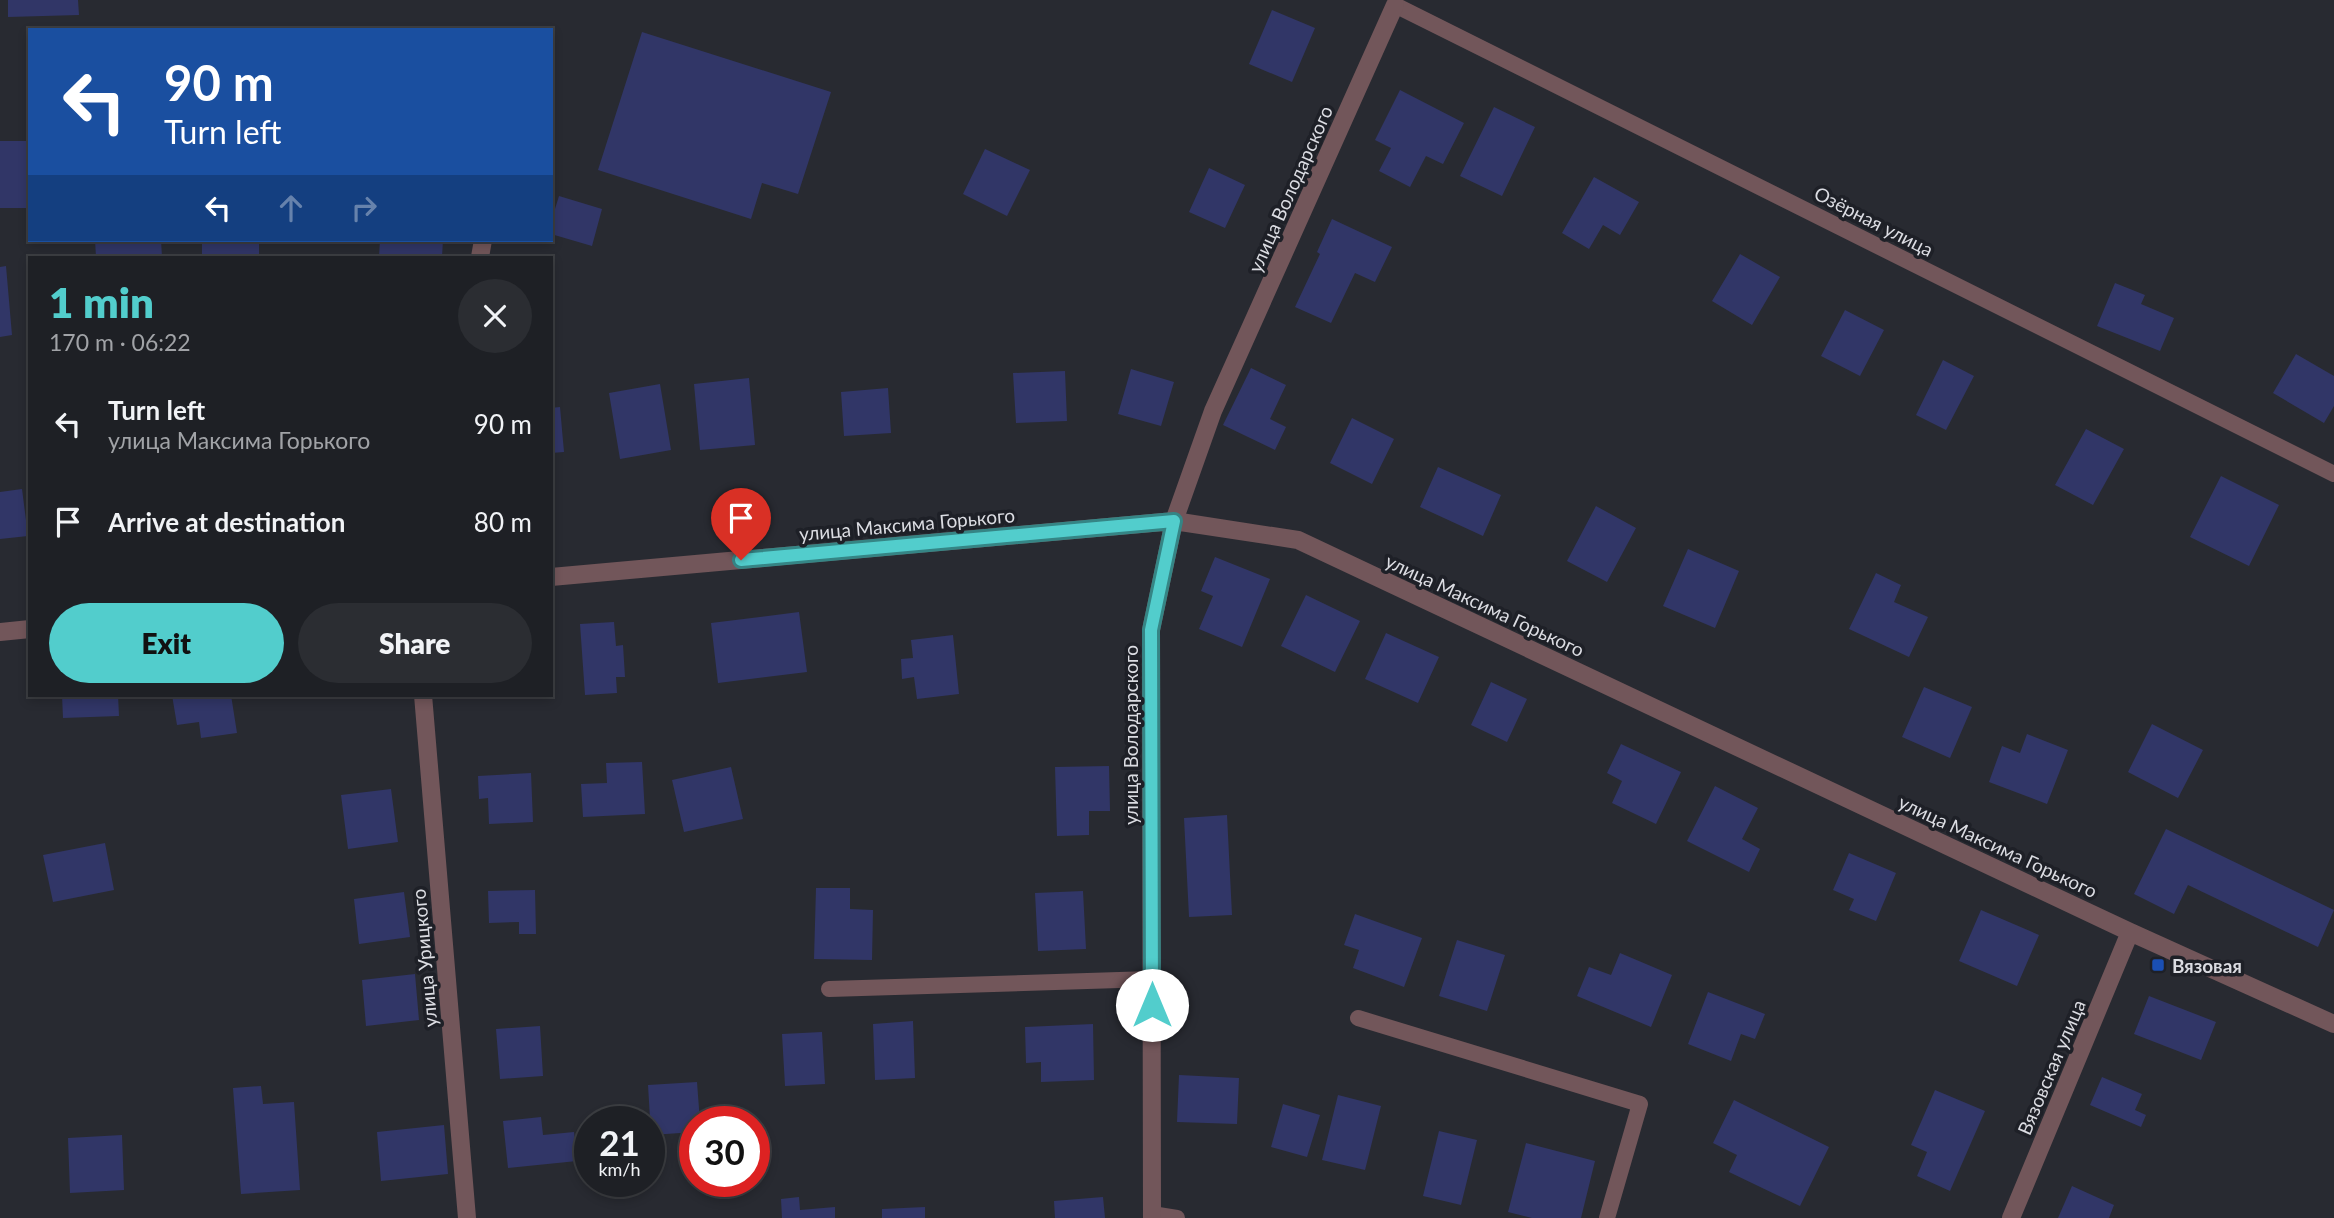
<!DOCTYPE html>
<html lang="en">
<head>
<meta charset="utf-8">
<style>
	body { margin:0; font-family:Lato,sans-serif; background:#2b2d32; color:#f1f3f6; height:100vh; display:flex; flex-direction:column; font-size:26px; white-space:nowrap }
	* { box-sizing:border-box; margin:0 }
	p { font-size:23px; color:#a1a3a7 }
	.icon { flex:none; width:38px; height:38px; fill:none; stroke:currentColor; stroke-width:2; stroke-linecap:round; stroke-linejoin:round }
	.map { position:relative; flex:1; overflow:hidden }
	.sheet { position:absolute; left:28px; top:256px; width:525px; height:441px; display:flex; flex-direction:column; background:#1e2025; border-radius:0px; box-shadow:0 4px 10px #0003,0 0 0 2px #3c3e42 }
	.sheet>* { flex:none }
	.guide { position:absolute; left:28px; top:28px; width:525px; height:214px; border-radius:0px; box-shadow:0 4px 10px #0003,0 0 0 2px #3c3e42; background:#1a4fa0; color:#fff; overflow:hidden }
	.speed { position:absolute; left:574px; top:1106px; display:flex; gap:14px; font-size:35px; font-weight:700; text-align:center }
	.speed>* { display:grid; place-content:center; width:91px; height:91px; border-radius:50%; background:#1e2025; box-shadow:0 4px 10px #0003,0 0 0 2px #3c3e42; line-height:1 }
	.speed small { font-size:18px; font-weight:400 }
	.speed .limit { border:10px solid #d22; background:#fff; color:#111 }
	.pin { position:absolute; display:grid; place-items:center; width:60px; height:60px; color:#fff; margin:-72px -30px; border-radius:50% 50% 50% 0; rotate:-45deg; box-shadow:0 0 7px #0007 }
	.pin .icon { rotate:45deg }
	.me { position:absolute; width:77px; margin:-38px; rotate:0deg; stroke-linejoin:round; filter:drop-shadow(0 0 5px #0008) }
	.turn { display:flex; align-items:center; gap:24px; height:147px; padding:0 21px; font-size:32px }
	.turn .icon { width:91px; height:91px; stroke-width:2.5 }
	.turn b { display:block; font-size:49px; line-height:60px }
	.lanes { display:flex; align-items:center; height:66px; padding:0 21px; background:#0003; justify-content:center; gap:35px; direction:ltr }
	.lanes .off { opacity:.35 }
	.round { display:grid; place-items:center; flex:none; width:74px; height:74px; border-radius:37px; background:#2b2d32 }
	.summary { display:flex; align-items:center; justify-content:space-between; height:119px; padding:0 21px }
	h1 { font-size:42px; font-weight:800; line-height:52px; color:#52cdcc }
	.primary-button { display:flex; gap:14px; margin-top:auto; padding:14px 21px }
	.primary-button a { flex:1; height:80px; border-radius:42px; background:#52cdcc; color:#111; font-size:28px; font-weight:800; line-height:80px; text-align:center }
	.primary-button a+a { background:#2b2d32; color:#f1f3f6 }
	ul { padding:0; list-style:none }
	li { display:flex; align-items:center; gap:21px; height:98px; padding:0 21px }
	li div { flex:1 }
	li b { display:block; font-size:26px }
	li em { font-style:normal }
	.map>svg:first-child { display:block }
</style>
</head>
<body>
<div class="map">
<svg width="2334" height="1218" viewBox="0 0 2334 1218">
	<rect width="100%" height="100%" fill="#282a31"/>
	<path fill="#313667" d="M8,0H78L79,15L8,17Z
		M1272,10L1315,28L1292,82L1249,64Z
		M642,32L831,92L798,194L762,183L751,219L598,170Z
		M1400,90L1464,123L1443,164L1426,156L1410,187L1379,171L1391,148L1375,140Z
		M1494,107L1535,127L1502,196L1460,176Z
		M0,141H30V208H0Z
		M985,149L1030,170L1007,216L963,194Z
		M1209,168L1245,185L1225,228L1189,212Z
		M1594,177L1639,202L1620,235L1603,225L1589,249L1562,233Z
		M559,196L602,209L592,246L551,234V222Z
		M1332,219L1392,247L1375,282L1355,273L1331,323L1295,307L1320,254L1317,252Z
		M95,240H161L162,257H96Z
		M202,240H259V257H202Z
		M380,240H443L442,257H379Z
		M1740,254L1780,277L1752,325L1712,301Z
		M6,266L12,335L0,337V267Z
		M2115,283L2145,295L2141,304L2174,318L2160,351L2097,326Z
		M1845,310L1884,330L1860,376L1821,356Z
		M2296,354L2334,376V406L2324,423L2273,393Z
		M1943,360L1974,376L1946,430L1916,415Z
		M1251,368L1286,385L1270,419L1286,427L1275,450L1223,425Z
		M1131,369L1174,382L1161,426L1118,414Z
		M1065,371L1067,421L1016,423L1013,373Z
		M749,378L755,445L700,450L694,384Z
		M660,384L671,450L620,459L609,393Z
		M888,388L891,433L844,436L841,392Z
		M560,407L564,452L551,453V408Z
		M1352,418L1394,439L1372,484L1330,463Z
		M2086,429L2124,449L2093,505L2055,485Z
		M1438,467L1501,495L1483,536L1420,507Z
		M2221,476L2279,505L2249,566L2190,537Z
		M22,489L28,536L0,539V492Z
		M1596,506L1636,528L1607,582L1567,561Z
		M1688,549L1739,571L1715,628L1663,606Z
		M1215,557L1270,579L1242,647L1199,629L1213,596L1201,591Z
		M1876,573L1901,585L1894,602L1928,617L1909,657L1849,629Z
		M1306,595L1360,621L1335,672L1281,646Z
		M799,612L807,672L718,683L711,623Z
		M614,622L616,646L623,645L625,677H616L617,693L585,695L580,624Z
		M1386,633L1439,657L1418,703L1365,679Z
		M953,635L959,694L917,699L914,677L902,679L901,659L913,658L911,640Z
		M1491,682L1527,699L1507,742L1471,725Z
		M1924,687L1972,707L1950,758L1902,737Z
		M62,695H118L119,716L63,718Z
		M172,695H231L237,733L201,738L199,722L177,725Z
		M2152,724L2203,750L2178,798L2128,772Z
		M2027,734L2068,750L2047,804L1989,782L2002,746L2020,753Z
		M1621,744L1681,772L1656,824L1612,803L1622,781L1607,773Z
		M642,762L645,814L583,817L581,784L607,783L606,763Z
		M1109,766L1110,811H1089V835L1057,836L1055,767Z
		M731,767L743,819L684,832L672,780Z
		M531,773L533,822L489,824L488,798L479,799L478,776Z
		M1715,786L1758,808L1742,839L1760,849L1749,872L1687,841Z
		M391,789L398,842L348,849L341,795Z
		M1227,815L1232,915L1189,917L1184,818Z
		M2166,829L2334,910L2318,947L2188,885L2174,914L2134,894Z
		M105,843L114,890L53,902L43,855Z
		M1849,853L1896,873L1876,921L1849,910L1854,899L1833,890Z
		M816,888H850V909L873,910L872,960L814,959Z
		M535,890L536,934H519V922L489,923L488,891Z
		M1083,891L1086,949L1038,951L1035,893Z
		M404,892L410,937L359,944L354,899Z
		M1981,910L2039,935L2017,986L1959,961Z
		M1355,914L1422,938L1404,987L1353,968L1359,950L1344,945Z
		M1457,940L1505,955L1487,1011L1439,996Z
		M1620,953L1672,975L1651,1027L1577,996L1589,967L1611,975Z
		M415,974L419,1020L366,1026L362,980Z
		M1708,992L1765,1014L1755,1039L1741,1034L1731,1061L1688,1044Z
		M2149,996L2216,1022L2201,1060L2134,1034Z
		M913,1021L915,1078L875,1080L873,1024Z
		M1093,1024L1094,1080L1041,1082V1062L1026,1063L1025,1027Z
		M540,1026L543,1076L500,1079L496,1029Z
		M822,1032L825,1084L785,1086L782,1034Z
		M1179,1075L1239,1078L1237,1124L1177,1122Z
		M2102,1077L2142,1094L2135,1110L2146,1115L2141,1127L2090,1105Z
		M697,1082L700,1122H695V1132L651,1135L648,1085Z
		M261,1086L263,1104L294,1102L300,1190L241,1194L233,1088Z
		M1935,1090L1985,1111L1950,1191L1917,1176L1927,1152L1911,1145Z
		M1338,1095L1381,1106L1365,1170L1322,1160Z
		M1734,1100L1829,1147L1800,1206L1729,1172L1737,1155L1713,1143Z
		M1283,1104L1320,1115L1307,1157L1271,1147Z
		M541,1117L543,1135L574,1132L577,1161L508,1168L503,1121Z
		M444,1125L448,1174L381,1181L377,1132Z
		M1439,1131L1477,1140L1461,1205L1423,1196Z
		M122,1135L124,1190L70,1193L68,1138Z
		M1526,1143L1595,1161L1581,1218H1532L1508,1212Z
		M2072,1186L2114,1205L2109,1218H2058Z
		M799,1197L800,1210L835,1207V1218H782L781,1199Z
		M1103,1197L1105,1218H1055L1054,1201Z
		M925,1207V1218H882V1209Z"/>
	<g fill="none" stroke-linecap="round" stroke-linejoin="round">
		<path stroke="#72565a" stroke-width="16" d="M1395,5L2334,474
			M829,989L1151,979
			M1358,1018L1640,1104L1607,1218
			M1152,1214L1177,1218"/>
		<path stroke="#72565a" stroke-width="18" d="M480,257L483,240
			M551,577L1174,521L1298,540L2130,932L2334,1024
			M0,632L30,629
			M423,695L467,1218
			M1152,1218L1151,630L1174,521L1213,411L1395,5
			M2011,1218L2130,932"/>
	</g>
	<g fill="none" stroke-linecap="round" stroke-linejoin="round">
		<g stroke="#358585" stroke-width="18">
			<path id="route" d="M741,560L1174,521L1151,630L1152,1005"/>
		</g>
		<use href="#route" stroke="#52cdcc" stroke-width="12"/>
	</g>
	<rect fill="#1a4fb4" stroke="#1e2027" stroke-width="2.5" x="2151" y="958" width="14" height="14" rx="3.5"/>
	<g text-anchor="middle" dominant-baseline="central" stroke-width="7" stroke-linejoin="round" paint-order="stroke">
		<g font-size="19" fill="#dbdce2" stroke="#1e2027">
			<text transform="translate(1290 189) rotate(-66)">улица Володарского</text>
			<text transform="translate(1874 221) rotate(27)">Озёрная улица</text>
			<text transform="translate(907 524) rotate(-5)">улица Максима Горького</text>
			<text transform="translate(1485 605) rotate(25)">улица Максима Горького</text>
			<text transform="translate(1130 735) rotate(-90)">улица Володарского</text>
			<text transform="translate(1998 846) rotate(25)">улица Максима Горького</text>
			<text transform="translate(424 958) rotate(-95)">улица Урицкого</text>
			<text transform="translate(2051 1067) rotate(-67)">Вязовская улица</text>
		</g>
		<g font-size="19" font-weight="bold" fill="#dbdce2" stroke="#1e2027" text-anchor="start">
			<text x="2172" y="965">Вязовая</text>
		</g>
	</g>
</svg>
<div class="speed"><div>21<small>km/h</small></div><div class="limit">30</div></div>
<div class="pin" style="left:741px;top:560px;background:#d93025"><svg class="icon" aria-label="arrive" viewBox="0 0 24 24"><path d="M6 21V4h12l-3 4 3 4H6"/></svg></div>
<svg class="me" style="left:1152px;top:1005px" viewBox="-20 -20 40 40"><circle r="19" fill="#fff"/><path d="M0-13L10 11 0 6-10 11z" fill="#52cdcc"/></svg>
<div class="guide">
<div class="turn"><svg class="icon" aria-label="left" viewBox="0 0 24 24"><path d="M17 20v-9H6M10 6l-5 5 5 5"/></svg><div><b>90 m</b>Turn left</div></div>
<div class="lanes"><svg class="icon" aria-label="left" viewBox="0 0 24 24"><path d="M17 20v-9H6M10 6l-5 5 5 5"/></svg><svg class="icon off" aria-label="ahead" viewBox="0 0 24 24"><path d="M12 20V5M6 11l6-6 6 6"/></svg><svg class="icon off" aria-label="right" viewBox="0 0 24 24"><path d="M7 20v-9h11M14 6l5 5-5 5"/></svg></div>
</div>
<section class="sheet">
<div class="summary"><div><h1>1 min</h1><p>170 m · 06:22</p></div><a class="round"><svg class="icon" aria-label="close" viewBox="0 0 24 24"><path d="M6 6l12 12M18 6L6 18"/></svg></a></div>
<ul>
<li><svg class="icon" aria-label="left" viewBox="0 0 24 24"><path d="M17 20v-9H6M10 6l-5 5 5 5"/></svg><div><b>Turn left</b><p>улица Максима Горького</p></div><em>90 m</em></li>
<li><svg class="icon" aria-label="arrive" viewBox="0 0 24 24"><path d="M6 21V4h12l-3 4 3 4H6"/></svg><div><b>Arrive at destination</b></div><em>80 m</em></li>
</ul>
<div class="primary-button"><a>Exit</a><a>Share</a></div>
</section>
</div>
</body>
</html>
